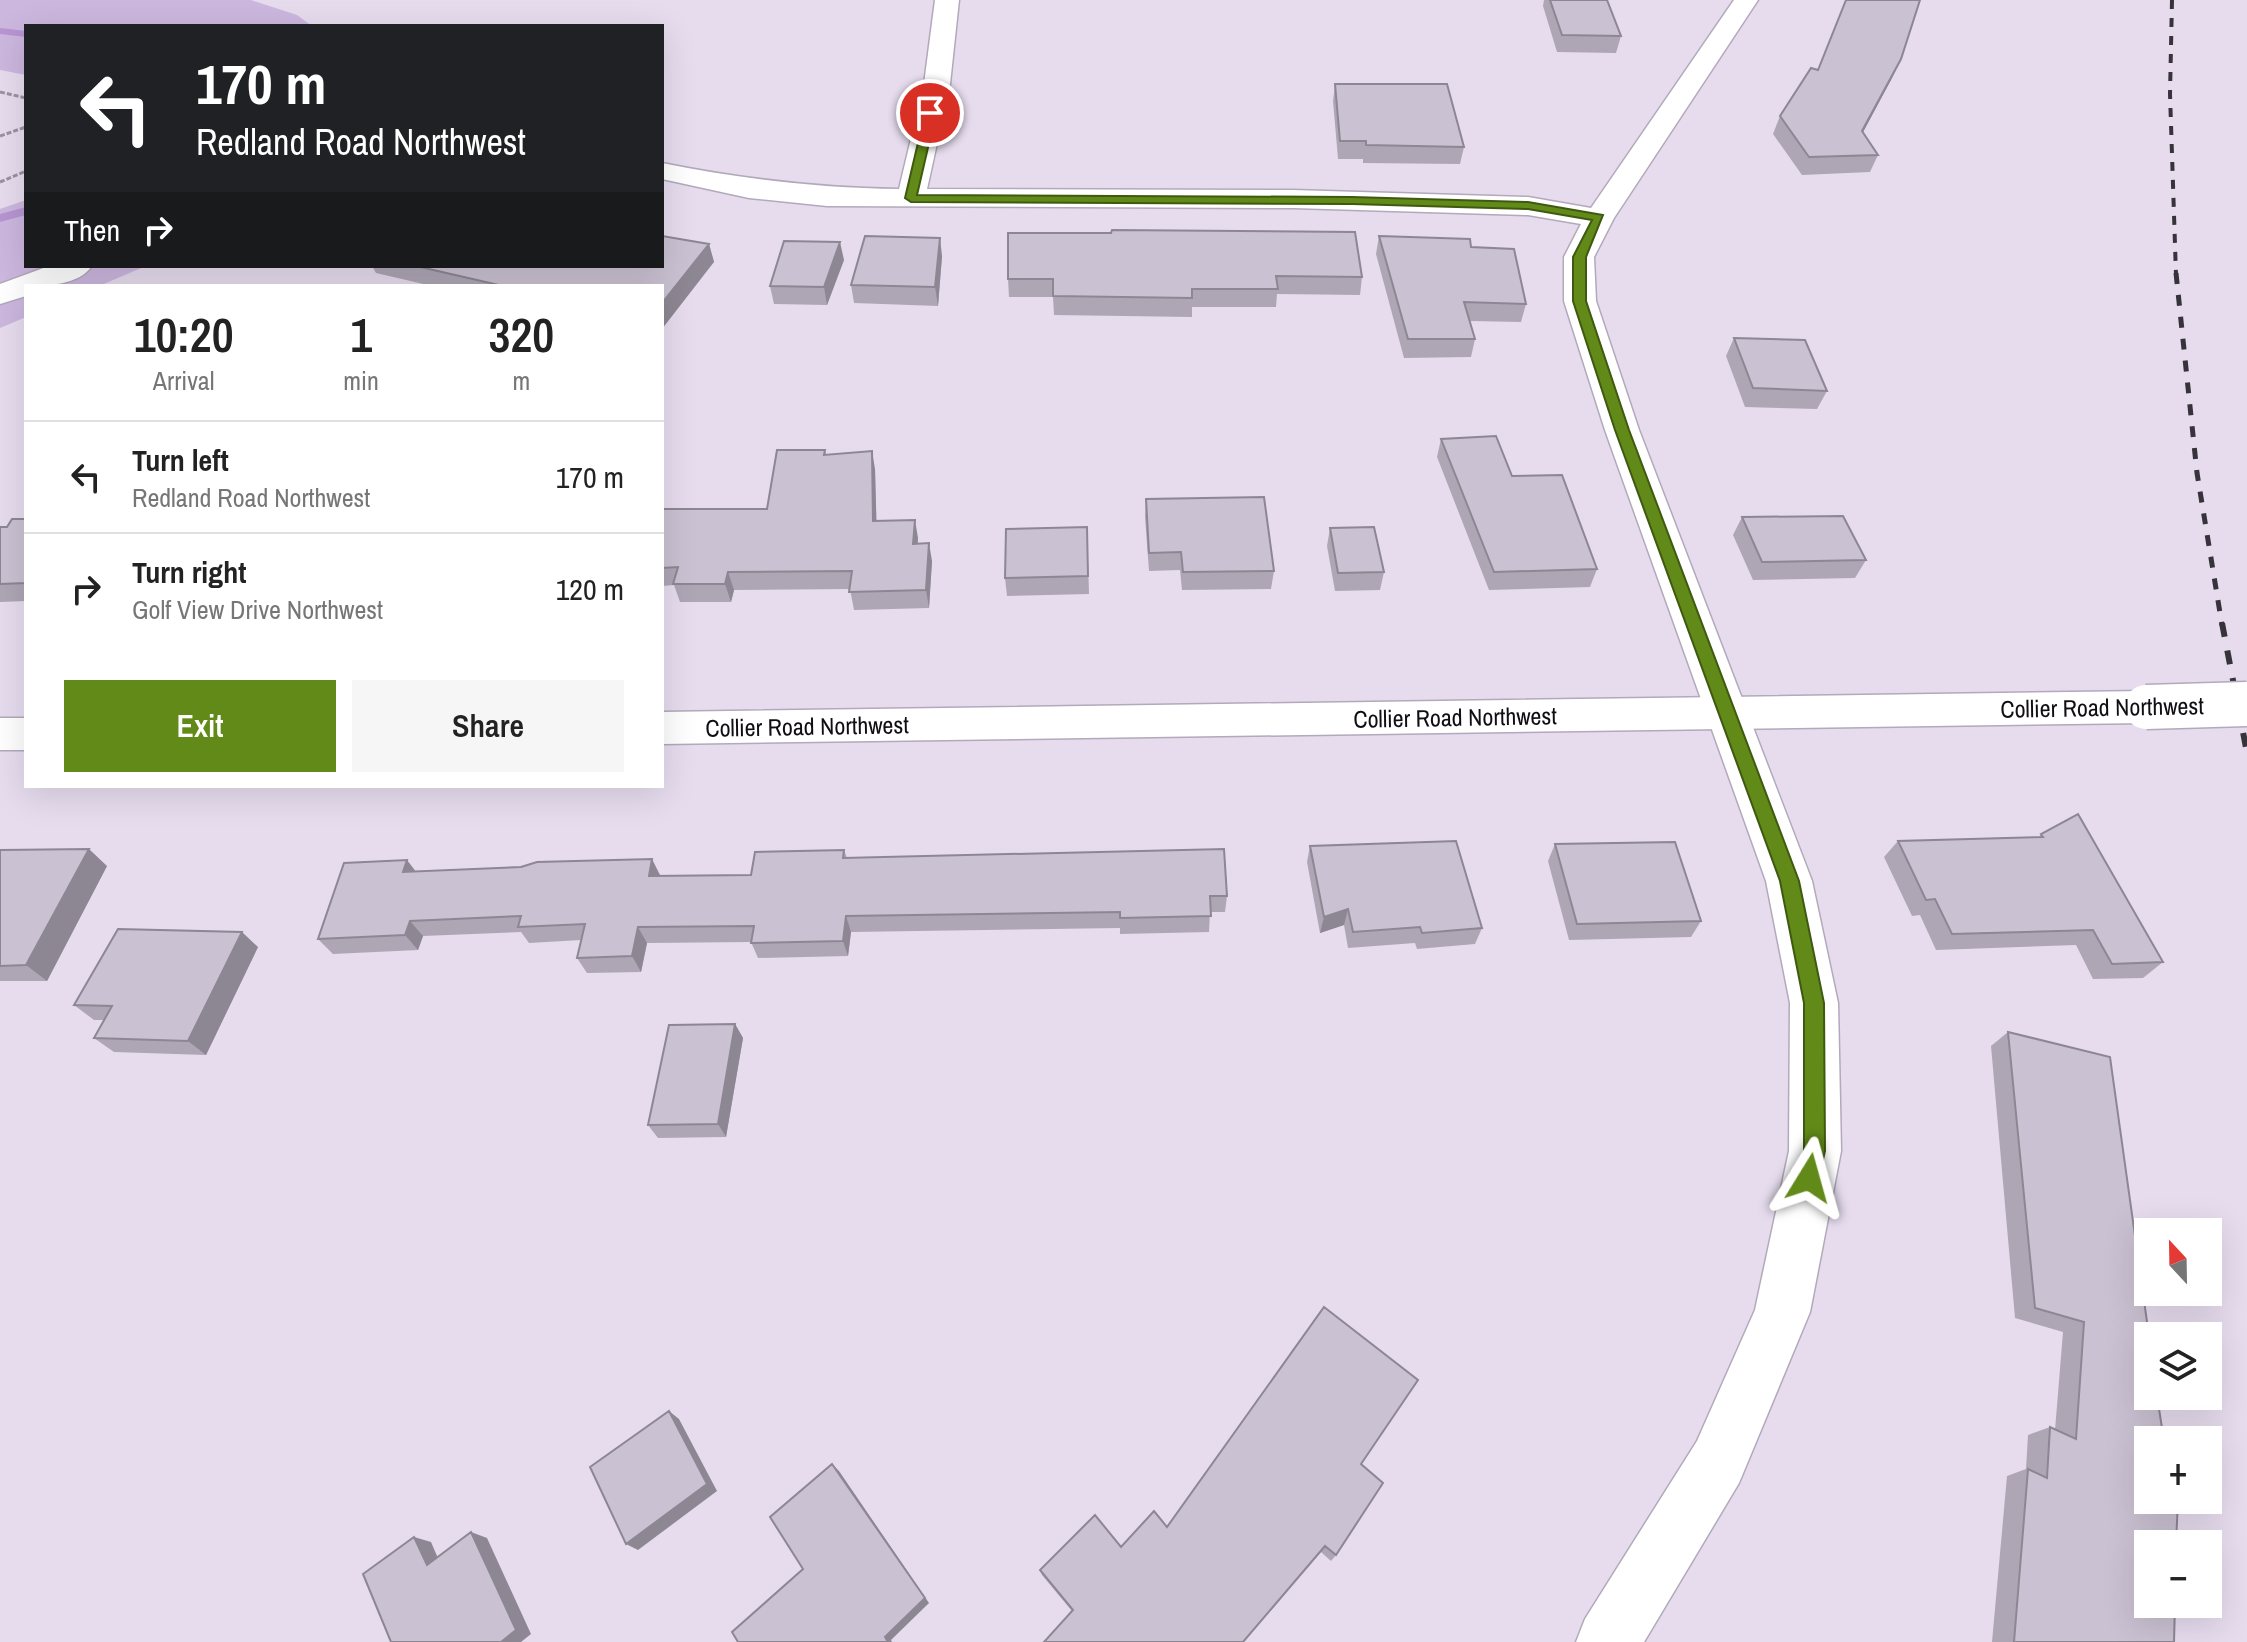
<!DOCTYPE html>
<html lang="en">
<head>
<meta charset="utf-8">
<style>
	body { margin:0; font-family:"Archivo Narrow",sans-serif; background:#f6f6f6; color:#222; height:100vh; display:flex; flex-direction:column; font-size:30px; white-space:nowrap }
	* { box-sizing:border-box; margin:0 }
	p { font-size:26px; color:#767676 }
	.icon { flex:none; width:44px; height:44px; fill:none; stroke:currentColor; stroke-width:2; stroke-linecap:round; stroke-linejoin:round }
	.map { position:relative; flex:1; overflow:hidden }
	.details { position:absolute; left:24px; top:284px; width:640px; height:504px; display:flex; flex-direction:column; background:#fff; border-radius:0px; box-shadow:0 8px 32px #0002 }
	.details>* { flex:none }
	.guide { position:absolute; left:24px; top:24px; width:640px; height:244px; border-radius:0px; box-shadow:0 8px 32px #0002; background:#202124; color:#fff; overflow:hidden }
	.needle { width:52px; rotate:338deg }
	.controls { position:absolute; left:2134px; top:1218px; display:grid; gap:16px }
	.controls a { display:grid; place-items:center; width:88px; height:88px; border-radius:0px; background:#fff; box-shadow:0 8px 32px #0002; font-size:40px }
	.pin { position:absolute; display:grid; place-items:center; width:68px; height:68px; color:#fff; margin:-34px; border:4px solid #fff; border-radius:50%; box-shadow:0 2px 8px #0007 }
	.me { position:absolute; width:88px; margin:-44px; rotate:8deg; stroke-linejoin:round; filter:drop-shadow(0 0 6px #0008) }
	.turn { display:flex; align-items:center; gap:28px; height:168px; padding:0 40px; font-size:36px }
	.turn .icon { width:104px; height:104px; stroke-width:2.5 }
	.turn b { display:block; font-size:56px; line-height:68px }
	.then { display:flex; align-items:center; height:76px; padding:0 40px; background:#0003; gap:16px; font-size:30px }
	.eta { display:flex; justify-content:space-evenly; align-items:center; height:136px; text-align:center }
	.eta b { font-size:48px; font-weight:600; line-height:56px }
	.button { display:flex; gap:16px; margin-top:auto; padding:16px 40px }
	.button a { flex:1; height:92px; border-radius:0px; background:#618a18; color:#fff; font-size:32px; font-weight:600; line-height:92px; text-align:center }
	.button a+a { background:#f6f6f6; color:#222 }
	ul { padding:0; list-style:none }
	li { display:flex; align-items:center; gap:24px; height:112px; padding:0 40px; border-top:2px solid #e0e0e0 }
	li div { flex:1 }
	li b { display:block; font-size:30px }
	li em { font-style:normal }
	.map>svg:first-child { display:block }
</style>
</head>
<body>
<div class="map">
<svg width="2247" height="1642" viewBox="0 0 2247 1642">
	<rect width="100%" height="100%" fill="#e6dcee"/>
	<path fill="#ccb7df" d="M0,0H251L297,15L312,26H26V75L0,70Z
		M26,200V266H146L99,286H26V317L0,328V209Z"/>
	<g fill="none" stroke-linecap="round" stroke-linejoin="round">
		<path fill="#b695d2" fill-rule="evenodd" d="M0,28L26,31V37L0,34Z
			M26,207V215L0,222V214Z"/>
		<g stroke="#b2a9bb" stroke-width="3">
			<path id="street" d="M935,0H959L950,84L927,189L1293,190L1528,197L1591,208L1734,0H1758L1614,218L1594,257L1596,301L1639,430L1812,881L1838,1003L1841,1151L1810,1312L1739,1483L1644,1642H1576L1585,1619L1697,1441L1755,1310L1789,1151L1790,1003L1766,881L1605,430L1564,301V257L1581,224L1528,215L1293,208L827,206L749,198L662,179V163C742,179 817,188 899,189L924,84Z
				M49,266H92C79,285 47,286 26,286V296L0,304V284Z"/>
		</g>
		<g stroke="#b2a9bb" stroke-width="3">
			<path id="secondary" d="M2146,691L2161,696L2167,707L2161,718L2146,723L662,744V712Z
				M0,718H26V750H0Z"/>
		</g>
		<path stroke="#9a92a0" stroke-width="3" stroke-dasharray="5 2" stroke-linecap="butt" d="M0,92L26,98
			M0,136L26,127
			M0,182L26,171"/>
		<use href="#street" fill="#fff" fill-rule="evenodd"/>
		<use href="#secondary" fill="#fff" fill-rule="evenodd"/>
		<path stroke="#37333b" stroke-width="4" stroke-dasharray="9 9" stroke-linecap="butt" d="M2172,0L2170,94L2176,275"/>
		<path stroke="#37333b" stroke-width="5" stroke-dasharray="11 11" stroke-linecap="butt" d="M2176,273L2197,473L2222,625"/>
		<path stroke="#37333b" stroke-width="6" stroke-dasharray="14 14" stroke-linecap="butt" d="M2222,623L2247,753"/>
		<g stroke="#b2a9bb" stroke-width="47" stroke-linecap="butt">
			<path id="secondary-bridge" d="M2146,707L2247,704"/>
		</g>
		<use href="#secondary-bridge" stroke="#fff" stroke-width="44"/>
	</g>
	<path fill="#aea6b5" d="M1544,0H1607L1621,36L1616,53L1557,52L1543,6Z
		M1818,70L1893,76L1863,132L1878,155L1870,172L1802,175L1773,134L1780,116Z
		M1335,84L1464,147L1460,164L1363,163V159H1338L1333,101Z
		M1008,233L1362,277L1360,295L1277,294L1276,307H1192V317L1054,315L1053,297H1009L1008,279Z
		M1379,236L1471,247L1526,304L1521,322L1470,321L1475,339L1471,357L1404,358L1376,254Z
		M709,244L714,262L662,286H432L376,273L372,266H662Z
		M942,256L938,306L854,303L851,285Z
		M844,260L827,305L774,304L770,286Z
		M1734,338L1827,391L1817,409L1745,407L1726,356Z
		M1441,439L1512,476L1597,569L1590,587L1489,590L1437,457Z
		M825,450L826,454L875,469L876,521L918,538V544L932,561L929,608L854,610L850,589L734,590L731,602H680L674,585L662,586V509H767Z
		M1146,499L1274,571L1271,589L1182,590L1180,570L1149,571L1145,517Z
		M1742,517L1866,560L1855,578L1753,580L1733,535Z
		M26,519V601L0,602V527H7Z
		M1087,527L1089,594L1007,596L1005,578Z
		M1330,528L1384,572L1380,590L1335,591L1327,546Z
		M2041,834L2163,962L2143,978L2093,979L2076,945L1936,950L1920,915L1912,916L1884,857L1898,841L2039,837Z
		M1555,844L1701,921L1691,937L1569,940L1548,861Z
		M1310,846L1482,928L1475,944L1417,949L1415,943L1348,948L1344,925L1320,933L1307,862Z
		M0,850L107,866L47,981H0Z
		M844,850L847,858L1227,896L1225,912H1210L1209,932L1120,934V928L851,932L848,956L758,958L751,942L647,943L641,972L587,973L577,958L581,940L529,943L521,932L423,936L418,950L333,954L318,939L416,872L660,876L751,875Z
		M258,947L206,1055L114,1052L94,1038L104,1020H94L74,1005Z
		M735,1024L743,1038L726,1137L658,1138L648,1125Z
		M2008,1032L2174,1642H1992L2007,1476L2026,1469L2028,1435L2050,1427L2055,1430L2063,1332L2015,1318L1991,1046Z
		M1361,1464L1336,1555L1331,1561L1321,1552L1072,1611L1042,1575L1040,1570L1121,1547L1167,1527Z"/>
	<path fill="#8d8793" d="M1901,59L1893,76L1854,149L1862,131Z
		M940,238L942,256L938,306L935,287Z
		M840,242L844,260L827,305L824,287Z
		M709,244L714,262L662,329V303Z
		M872,451L875,469L877,539L873,521Z
		M915,520L918,538L916,562L913,544Z
		M929,543L932,561L929,608L926,590Z
		M728,572L734,590L731,602L725,584Z
		M89,849L107,866L47,981L26,965Z
		M652,859L660,875L649,876Z
		M407,860L420,877L403,872Z
		M1348,909L1344,925L1320,933L1324,917Z
		M846,916L851,932L848,956L843,941Z
		M410,921L423,936L418,950L405,935Z
		M638,927L647,943L641,972L632,956Z
		M242,932L258,947L206,1055L188,1041Z
		M735,1024L743,1038L726,1137L718,1124Z
		M669,1411L679,1419L717,1491L638,1550L626,1544Z
		M832,1464L839,1471L929,1603L891,1640L892,1642H888L885,1637Z
		M471,1532L487,1538L531,1634L521,1642H501Z
		M414,1537L431,1542L443,1570L427,1565Z"/>
	<path fill="#cac1d2" stroke="#8d8793" stroke-width="2" d="M1550,0H1607L1621,36L1562,35Z
		M1846,0H1920L1901,59L1862,131L1878,155L1809,157L1780,116L1811,68L1818,70Z
		M1335,84H1447L1464,147L1366,145V141H1340Z
		M1112,230L1355,232L1362,277L1276,276L1278,289H1192V298L1053,296V279H1008V233H1111Z
		M662,236L709,244L662,303V286H503L416,266H662Z
		M865,236L940,238L935,287L851,285Z
		M1379,236L1470,239L1471,247L1514,249L1526,304L1464,302L1475,339H1408Z
		M784,241L840,242L824,287L770,286Z
		M1734,338L1805,340L1827,391L1753,388Z
		M1496,436L1512,476L1562,475L1597,569L1494,572L1441,439Z
		M777,450H825L824,455L872,451L873,521L915,520L913,544L929,543L926,590L849,592L852,571L728,572L725,584H673L678,567L662,568V509H767Z
		M1264,497L1274,571L1183,572L1181,552L1149,553L1146,499Z
		M1843,516L1866,560L1762,562L1742,517Z
		M12,519H26V583L0,584V527H7Z
		M1087,527L1088,576L1005,578L1006,529Z
		M1374,527L1384,572L1338,573L1330,528Z
		M2078,814L2163,962L2112,964L2093,930L1952,934L1935,899L1926,900L1898,841L2043,837L2041,834Z
		M1456,841L1482,928L1422,933L1420,927L1353,932L1348,909L1324,917L1310,846Z
		M1675,842L1701,921L1577,924L1555,844Z
		M89,849L26,965L0,966V850Z
		M1224,849L1227,896H1210L1211,916L1120,918V912L846,916L843,941L751,943L754,926L638,927L632,956L577,958L585,924L518,927L521,916L410,921L405,935L318,939L344,863L407,860L403,872L521,867L537,862L652,859L649,876L751,875L755,852L844,850L843,858Z
		M118,929L242,932L188,1041L94,1038L112,1006L74,1005Z
		M735,1024L718,1124L648,1125L669,1025Z
		M2008,1032L2110,1057L2149,1336H2148V1396H2157L2162,1428L2179,1435V1440H2148V1500H2178L2176,1544H2148V1604H2175L2174,1642H2014L2028,1469L2047,1478L2050,1427L2076,1439L2084,1322L2035,1308Z
		M1324,1307L1418,1380L1361,1464L1383,1483L1336,1555L1325,1546L1243,1642H1044L1073,1610L1040,1570L1095,1515L1121,1547L1154,1511L1167,1527Z
		M669,1411L707,1484L626,1544L590,1467Z
		M832,1464L925,1598L885,1637L888,1642H738L732,1632L803,1569L770,1517Z
		M471,1532L516,1630L501,1642H391L363,1574L414,1537L427,1565Z"/>
	<path fill="#618a18" stroke="#3f5a10" stroke-width="2" d="M930,109L936,113L917,195L1352,197L1528,202L1603,215L1586,257V301L1629,430L1799,881L1824,1003L1825,1151L1817,1185L1809,1189L1801,1185L1798,1178L1804,1151V1003L1780,881L1615,430L1573,301V257L1592,220L1528,209L1352,204L911,202L905,198L925,113Z"/>
	<g text-anchor="middle" dominant-baseline="central" stroke-width="6" stroke-linejoin="round" paint-order="stroke">
		<g font-size="24" fill="#100d13" stroke="#fff">
			<text transform="translate(2102 707) rotate(-1)">Collier Road Northwest</text>
			<text transform="translate(1455 717) rotate(-1)">Collier Road Northwest</text>
			<text transform="translate(807 726) rotate(-1)">Collier Road Northwest</text>
		</g>
	</g>
</svg>
<div class="controls">
<a><svg class="needle" viewBox="-14 -14 28 28"><path d="M0-13l5 13h-10z" fill="#e53935"/><path d="M0 13l5-13h-10z" fill="#767676"/></svg></a>
<a><svg class="icon" aria-label="layers" viewBox="0 0 24 24"><path d="M12 4l9 5-9 5-9-5zM3 14l9 5 9-5"/></svg></a>
<a>+</a>
<a>−</a>
</div>
<div class="pin" style="left:930px;top:113px;background:#d93025"><svg class="icon" aria-label="arrive" viewBox="0 0 24 24"><path d="M6 21V4h12l-3 4 3 4H6"/></svg></div>
<svg class="me" style="left:1809px;top:1178px" viewBox="-20 -20 40 40"><path d="M0-17L14 15 0 8-14 15z" fill="#618a18" stroke="#fff" stroke-width="4"/></svg>
<div class="guide">
<div class="turn"><svg class="icon" aria-label="left" viewBox="0 0 24 24"><path d="M17 20v-9H6M10 6l-5 5 5 5"/></svg><div><b>170 m</b>Redland Road Northwest</div></div>
<div class="then">Then<svg class="icon" aria-label="right" viewBox="0 0 24 24"><path d="M7 20v-9h11M14 6l5 5-5 5"/></svg></div>
</div>
<section class="details">
<div class="eta">
<div><b>10:20</b><p>Arrival</p></div>
<div><b>1</b><p>min</p></div>
<div><b>320</b><p>m</p></div>
</div>
<ul>
<li><svg class="icon" aria-label="left" viewBox="0 0 24 24"><path d="M17 20v-9H6M10 6l-5 5 5 5"/></svg><div><b>Turn left</b><p>Redland Road Northwest</p></div><em>170 m</em></li>
<li><svg class="icon" aria-label="right" viewBox="0 0 24 24"><path d="M7 20v-9h11M14 6l5 5-5 5"/></svg><div><b>Turn right</b><p>Golf View Drive Northwest</p></div><em>120 m</em></li>
</ul>
<div class="button"><a>Exit</a><a>Share</a></div>
</section>
</div>
</body>
</html>
